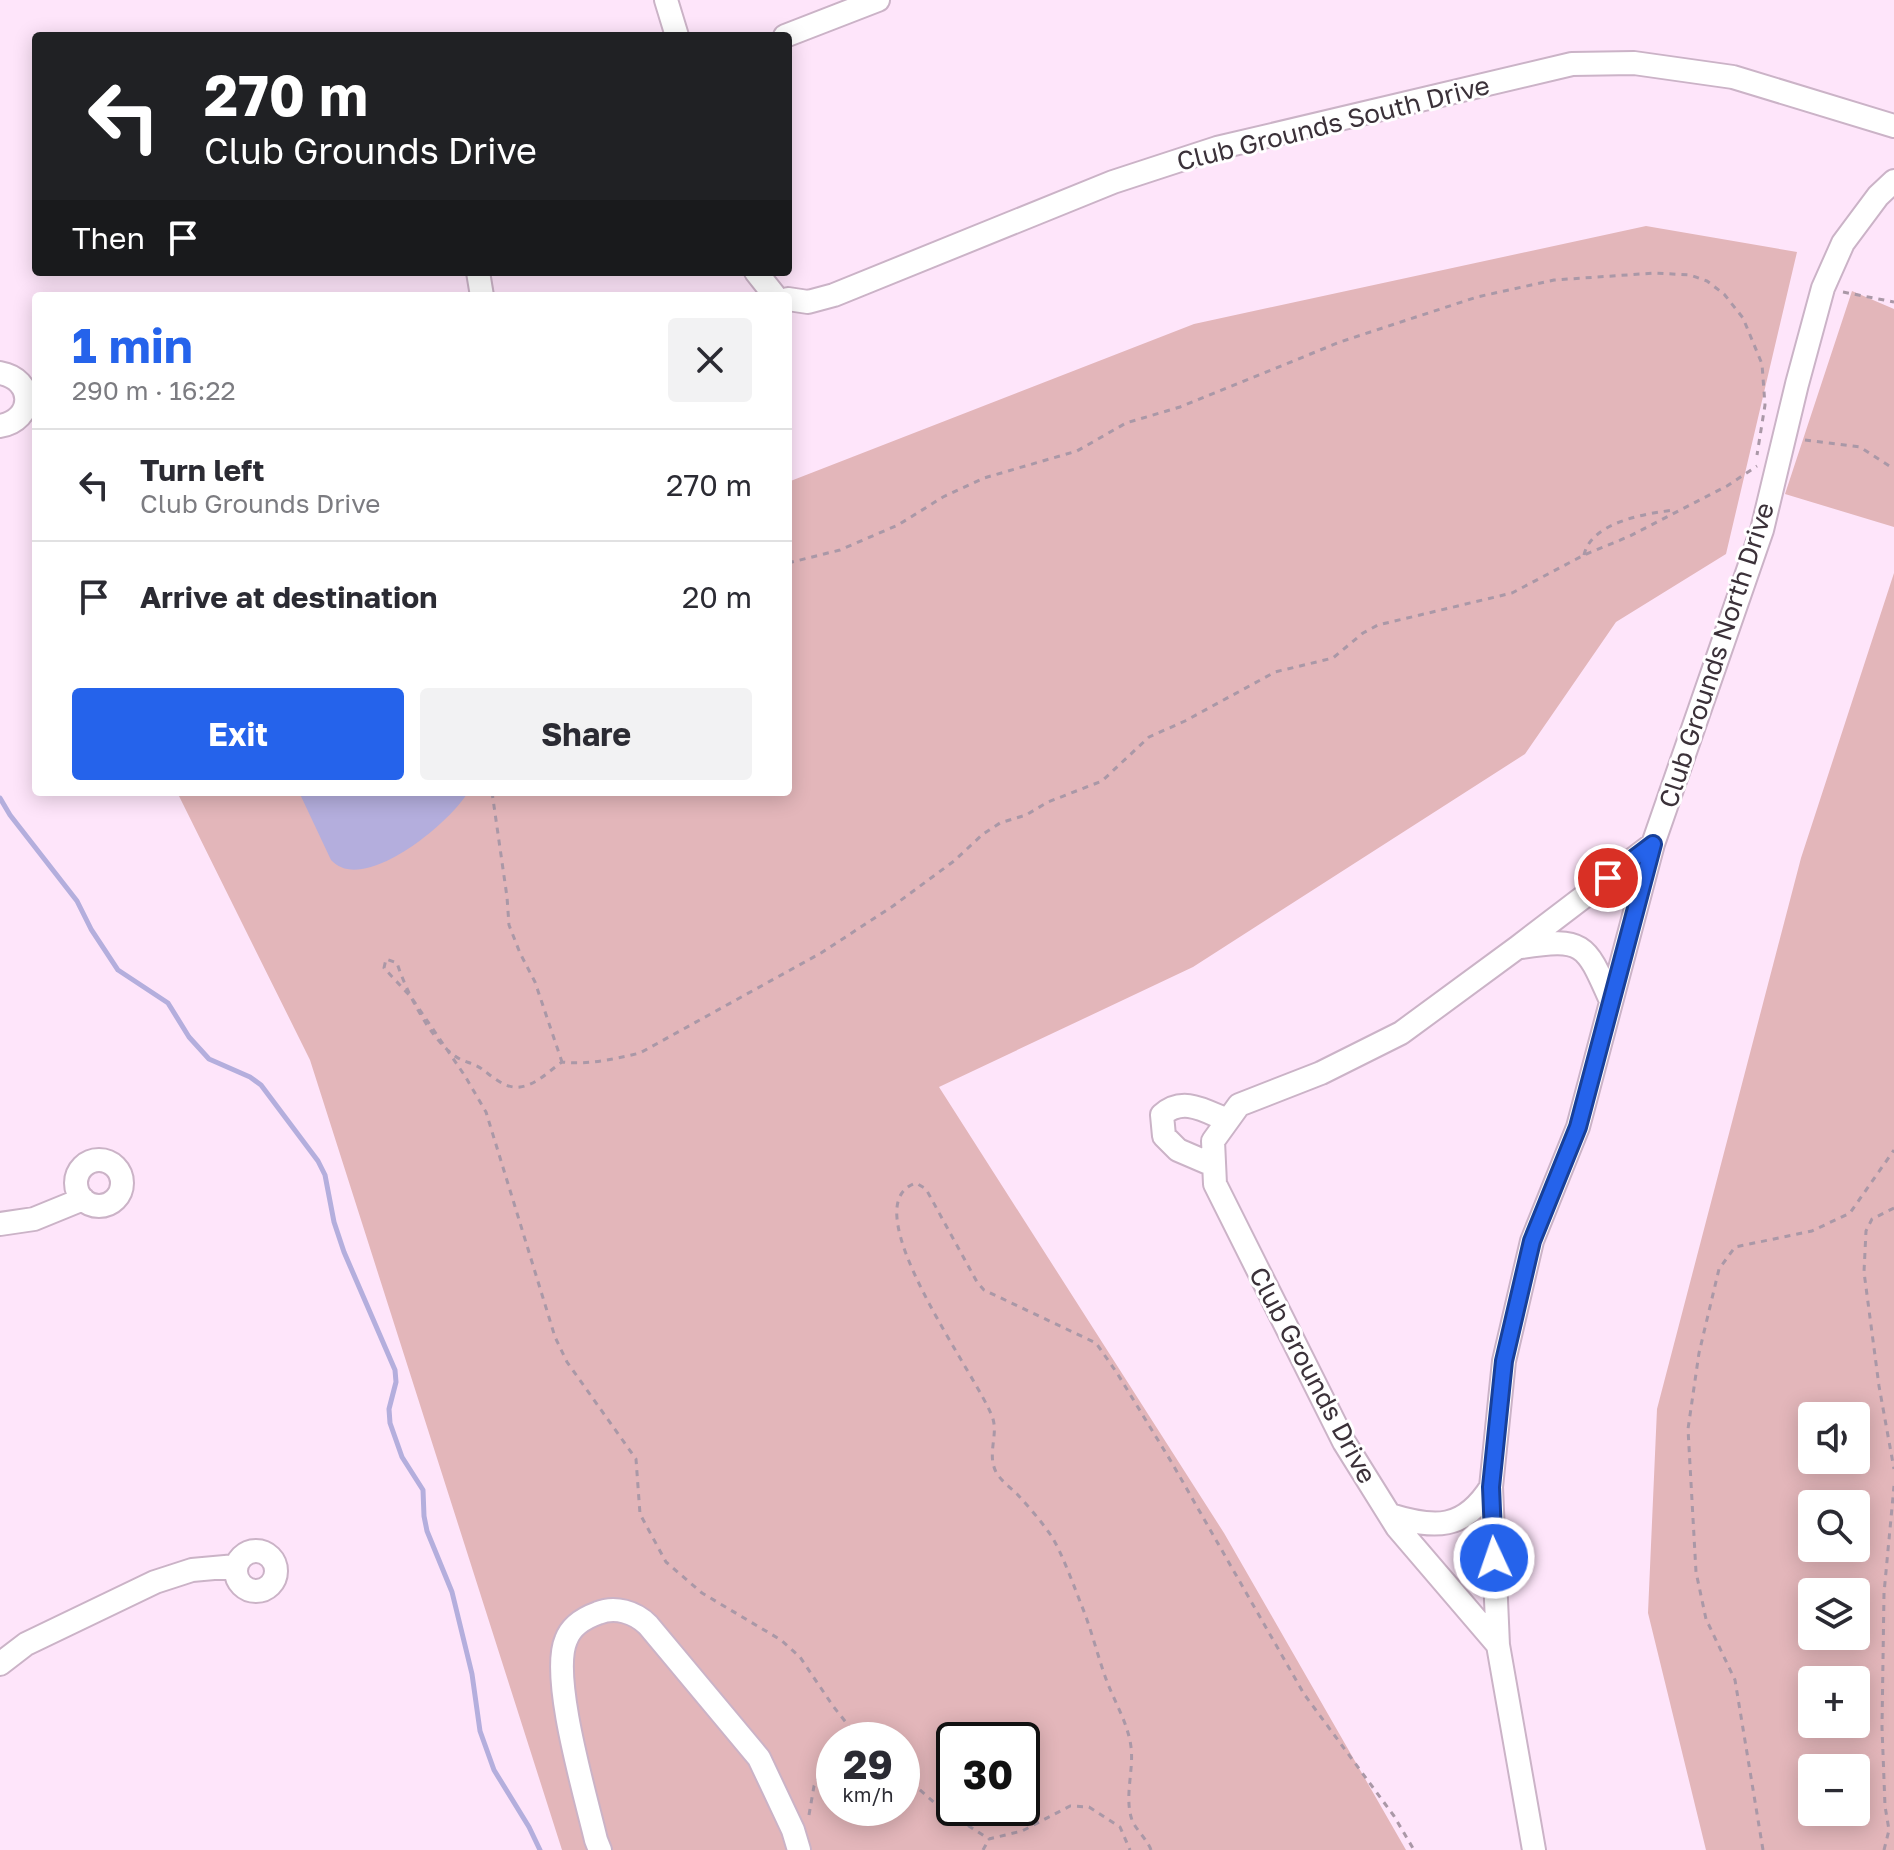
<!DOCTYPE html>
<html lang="en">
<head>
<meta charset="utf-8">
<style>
	body { margin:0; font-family:"Golos Text",sans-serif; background:#f2f2f3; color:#2b2b33; height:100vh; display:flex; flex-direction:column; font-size:30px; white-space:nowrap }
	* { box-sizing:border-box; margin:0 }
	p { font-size:26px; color:#7c7c81 }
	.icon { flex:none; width:44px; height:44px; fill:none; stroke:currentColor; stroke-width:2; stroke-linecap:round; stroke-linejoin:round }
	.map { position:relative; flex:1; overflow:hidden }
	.panel { position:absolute; left:32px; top:292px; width:760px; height:504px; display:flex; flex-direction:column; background:#fff; border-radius:8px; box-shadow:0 4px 20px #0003 }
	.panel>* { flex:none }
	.guide { position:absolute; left:32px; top:32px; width:760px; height:244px; border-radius:8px; box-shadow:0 4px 20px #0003; background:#202124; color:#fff; overflow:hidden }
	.tools { position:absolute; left:1798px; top:1402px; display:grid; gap:16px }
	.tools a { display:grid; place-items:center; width:72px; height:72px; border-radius:8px; background:#fff; box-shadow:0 4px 20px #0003; font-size:40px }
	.speed { position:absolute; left:816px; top:1722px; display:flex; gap:16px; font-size:40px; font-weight:700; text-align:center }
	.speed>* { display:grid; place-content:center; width:104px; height:104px; border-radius:50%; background:#fff; box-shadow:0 4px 20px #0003; line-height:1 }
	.speed small { font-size:20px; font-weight:400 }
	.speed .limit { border:4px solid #111; border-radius:12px; background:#fff; color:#111 }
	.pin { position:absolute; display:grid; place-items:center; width:68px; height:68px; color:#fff; margin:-34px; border:4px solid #fff; border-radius:50%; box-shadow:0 2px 8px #0007 }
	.me { position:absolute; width:88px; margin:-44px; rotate:357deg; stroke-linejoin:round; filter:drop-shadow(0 0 6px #0008) }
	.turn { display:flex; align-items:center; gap:28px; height:168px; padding:0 40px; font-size:36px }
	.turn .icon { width:104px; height:104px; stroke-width:2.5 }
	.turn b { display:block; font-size:56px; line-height:68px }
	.then { display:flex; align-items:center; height:76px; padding:0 40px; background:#0003; gap:16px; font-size:30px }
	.round { display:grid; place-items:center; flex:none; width:84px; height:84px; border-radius:8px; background:#f2f2f3 }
	.summary { display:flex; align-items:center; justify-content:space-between; height:136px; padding:0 40px }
	h1 { font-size:48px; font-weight:700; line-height:60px; color:#2563eb }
	.button { display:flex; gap:16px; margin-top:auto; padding:16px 40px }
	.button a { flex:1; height:92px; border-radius:8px; background:#2563eb; color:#fff; font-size:32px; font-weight:700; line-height:92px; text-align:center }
	.button a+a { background:#f2f2f3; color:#2b2b33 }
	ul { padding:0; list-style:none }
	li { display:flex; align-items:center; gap:24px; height:112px; padding:0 40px; border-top:2px solid #e1e1e2 }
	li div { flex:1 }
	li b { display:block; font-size:30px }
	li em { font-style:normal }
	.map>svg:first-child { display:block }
</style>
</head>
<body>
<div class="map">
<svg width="1894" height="1850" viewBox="0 0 1894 1850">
	<rect width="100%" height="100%" fill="#fee5fa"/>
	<path fill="#e3b6ba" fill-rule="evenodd" d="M1646,226L1797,252L1726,554L1616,622L1525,754L1193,967L939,1087L1224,1533L1406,1850H562L310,1060L177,792H788V482L1194,324ZM834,1740H902V1808H834ZM954,1740H1022V1808H954Z
		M1852,291L1894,309V527L1785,494Z
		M1894,573V1850H1706L1648,1613L1657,1409L1801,858ZM1812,1416H1856V1460H1812ZM1812,1504H1856V1548H1812ZM1812,1592H1856V1636H1812ZM1812,1680H1856V1724H1812ZM1812,1768H1856V1812H1812Z"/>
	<path fill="#b4aedd" d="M299,792H468C451,822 363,896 331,860Z"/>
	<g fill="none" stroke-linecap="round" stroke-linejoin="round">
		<path stroke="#b4aedd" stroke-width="5" d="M0,798L10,815L77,901L91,929L118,970L168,1003L189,1037L209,1059L250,1077L261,1085L318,1161L325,1175L334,1222L344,1252L395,1370L396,1382L389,1409L390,1423L402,1457L423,1490L424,1516L427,1531L452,1592L472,1674L480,1731L494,1770L529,1827L540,1850"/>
		<g stroke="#cbb3c7" stroke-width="26">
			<path id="minor" d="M666,0L677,36
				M785,36L878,0
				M478,272L482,296
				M756,272L775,296
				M788,299L808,302L834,295L1113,182L1217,148L1572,64L1634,63L1733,77L1894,126
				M0,373C35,379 35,420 0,426
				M1522,947C1585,937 1586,945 1611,1001
				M76 1183a23 23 0 1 1 46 0a23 23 0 1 1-46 0Z
				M1213,1165L1178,1150L1164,1136L1162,1115C1183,1096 1205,1111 1227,1120
				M0,1224L34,1219L83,1199
				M1390,1515C1435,1529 1464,1530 1491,1487
				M236 1571a20 20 0 1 1 40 0a20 20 0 1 1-40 0Z
				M1498,1645L1397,1527L1344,1442L1215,1184L1213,1141L1239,1105L1321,1073L1401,1033L1518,947L1653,844
				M0,1664L26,1644L155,1582L192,1570L236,1566
				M600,1850L596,1840C586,1797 550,1677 566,1640C571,1626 584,1618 598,1613C615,1606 635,1612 648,1625L759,1758L793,1830L799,1850
				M1534,1850L1498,1645L1491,1487L1504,1361L1532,1241L1578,1127L1653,844L1762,530L1797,384L1823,288L1843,243L1878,196L1894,181"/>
		</g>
		<path stroke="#aa98a7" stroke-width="3" stroke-dasharray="6 6" stroke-linecap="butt" d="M1843,292L1894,302
			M1805,440L1860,447L1894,469
			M1584,555C1591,522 1647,513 1675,510
			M788,563L840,550L898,525L943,497L984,478L1077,451L1126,423L1180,407L1340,342L1477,297L1554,280L1655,273L1690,275L1707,281L1724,294L1743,318L1762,364L1765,405L1757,455
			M492,792L507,897L509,925L520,953L535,982L562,1062
			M1894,1208L1872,1219L1866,1231L1864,1272L1879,1386L1894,1469
			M839,1740L842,1736L858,1740
			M860,1740L833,1706L800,1657L781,1640L702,1593L666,1562L640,1514L636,1459L567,1362L555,1337L486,1112L465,1076L411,997L384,968L386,959L397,963C406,991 430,1039 455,1056C463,1062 474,1063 482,1069C493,1077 505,1089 520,1087C536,1085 549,1071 562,1062C589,1065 614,1059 640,1053L821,953L893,906L954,861L983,834L1000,823L1026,815L1048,802L1102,781L1149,737L1185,721L1275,672L1333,658L1363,633L1378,625L1512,593L1584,555L1630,536L1727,486L1757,466
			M902,1774L938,1806L989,1839L1022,1831L1070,1806L1089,1807L1120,1827L1130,1850
			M809,1815L814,1786L834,1749
			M983,1850L989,1839
			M1151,1850C1147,1839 1136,1830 1132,1820C1124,1797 1134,1770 1131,1747C1128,1723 1114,1701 1106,1679C1097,1654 1091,1628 1081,1604C1074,1586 1061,1551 1052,1537C1042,1522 1029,1507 1017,1494C1010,1487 1001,1481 996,1472C987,1454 998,1436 993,1419C981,1380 848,1205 916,1183L926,1189L977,1282L984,1290L1096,1343L1117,1373L1172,1463L1304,1694L1394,1816L1414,1850
			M1763,1850L1735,1680L1706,1619L1696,1572L1688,1429L1699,1353L1719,1269L1735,1247L1812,1231L1850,1213L1894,1150
			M1884,1850L1889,1830L1885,1806L1882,1727L1884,1593L1894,1486"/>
		<use href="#minor" stroke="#fff" stroke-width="22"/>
	</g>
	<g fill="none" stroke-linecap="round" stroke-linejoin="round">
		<g stroke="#184099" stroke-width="20">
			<path id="route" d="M1494,1558L1491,1487L1504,1361L1532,1241L1578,1127L1653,844L1608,878"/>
		</g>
		<use href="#route" stroke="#2563eb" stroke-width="14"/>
	</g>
	<g text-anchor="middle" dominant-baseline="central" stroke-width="6" stroke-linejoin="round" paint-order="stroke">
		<g font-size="26" fill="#3b3139" stroke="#fff">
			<text transform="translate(1333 123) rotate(-14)">Club Grounds South Drive</text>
			<text transform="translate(1716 655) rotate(-72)">Club Grounds North Drive</text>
			<text transform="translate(1313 1375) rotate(62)">Club Grounds Drive</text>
		</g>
	</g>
</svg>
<div class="tools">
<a><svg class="icon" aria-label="sound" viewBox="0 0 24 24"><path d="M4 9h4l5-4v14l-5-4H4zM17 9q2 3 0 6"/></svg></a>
<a><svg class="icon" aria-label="search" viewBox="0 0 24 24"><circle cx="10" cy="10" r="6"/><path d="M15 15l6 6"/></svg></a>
<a><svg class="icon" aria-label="layers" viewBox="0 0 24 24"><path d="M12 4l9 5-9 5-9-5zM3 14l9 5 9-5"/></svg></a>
<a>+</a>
<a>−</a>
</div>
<div class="speed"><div>29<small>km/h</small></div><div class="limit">30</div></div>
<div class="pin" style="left:1608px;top:878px;background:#d93025"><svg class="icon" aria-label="arrive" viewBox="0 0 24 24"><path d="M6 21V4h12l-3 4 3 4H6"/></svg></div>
<svg class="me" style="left:1494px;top:1558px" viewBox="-20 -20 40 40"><circle r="17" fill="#2563eb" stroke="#fff" stroke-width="3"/><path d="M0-11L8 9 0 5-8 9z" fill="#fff"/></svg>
<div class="guide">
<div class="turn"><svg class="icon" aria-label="left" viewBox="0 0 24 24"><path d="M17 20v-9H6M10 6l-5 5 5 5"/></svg><div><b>270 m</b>Club Grounds Drive</div></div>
<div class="then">Then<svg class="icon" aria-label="arrive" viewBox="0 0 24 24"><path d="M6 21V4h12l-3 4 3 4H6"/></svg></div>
</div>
<section class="panel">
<div class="summary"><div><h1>1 min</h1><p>290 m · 16:22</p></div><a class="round"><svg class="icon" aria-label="close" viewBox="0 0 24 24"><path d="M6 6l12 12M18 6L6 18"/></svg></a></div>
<ul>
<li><svg class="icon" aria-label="left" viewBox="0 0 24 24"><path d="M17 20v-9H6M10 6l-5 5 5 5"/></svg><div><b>Turn left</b><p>Club Grounds Drive</p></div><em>270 m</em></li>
<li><svg class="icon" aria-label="arrive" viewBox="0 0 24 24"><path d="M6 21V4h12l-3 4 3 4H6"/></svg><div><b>Arrive at destination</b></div><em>20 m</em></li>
</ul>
<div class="button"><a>Exit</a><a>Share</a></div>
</section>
</div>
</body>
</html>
